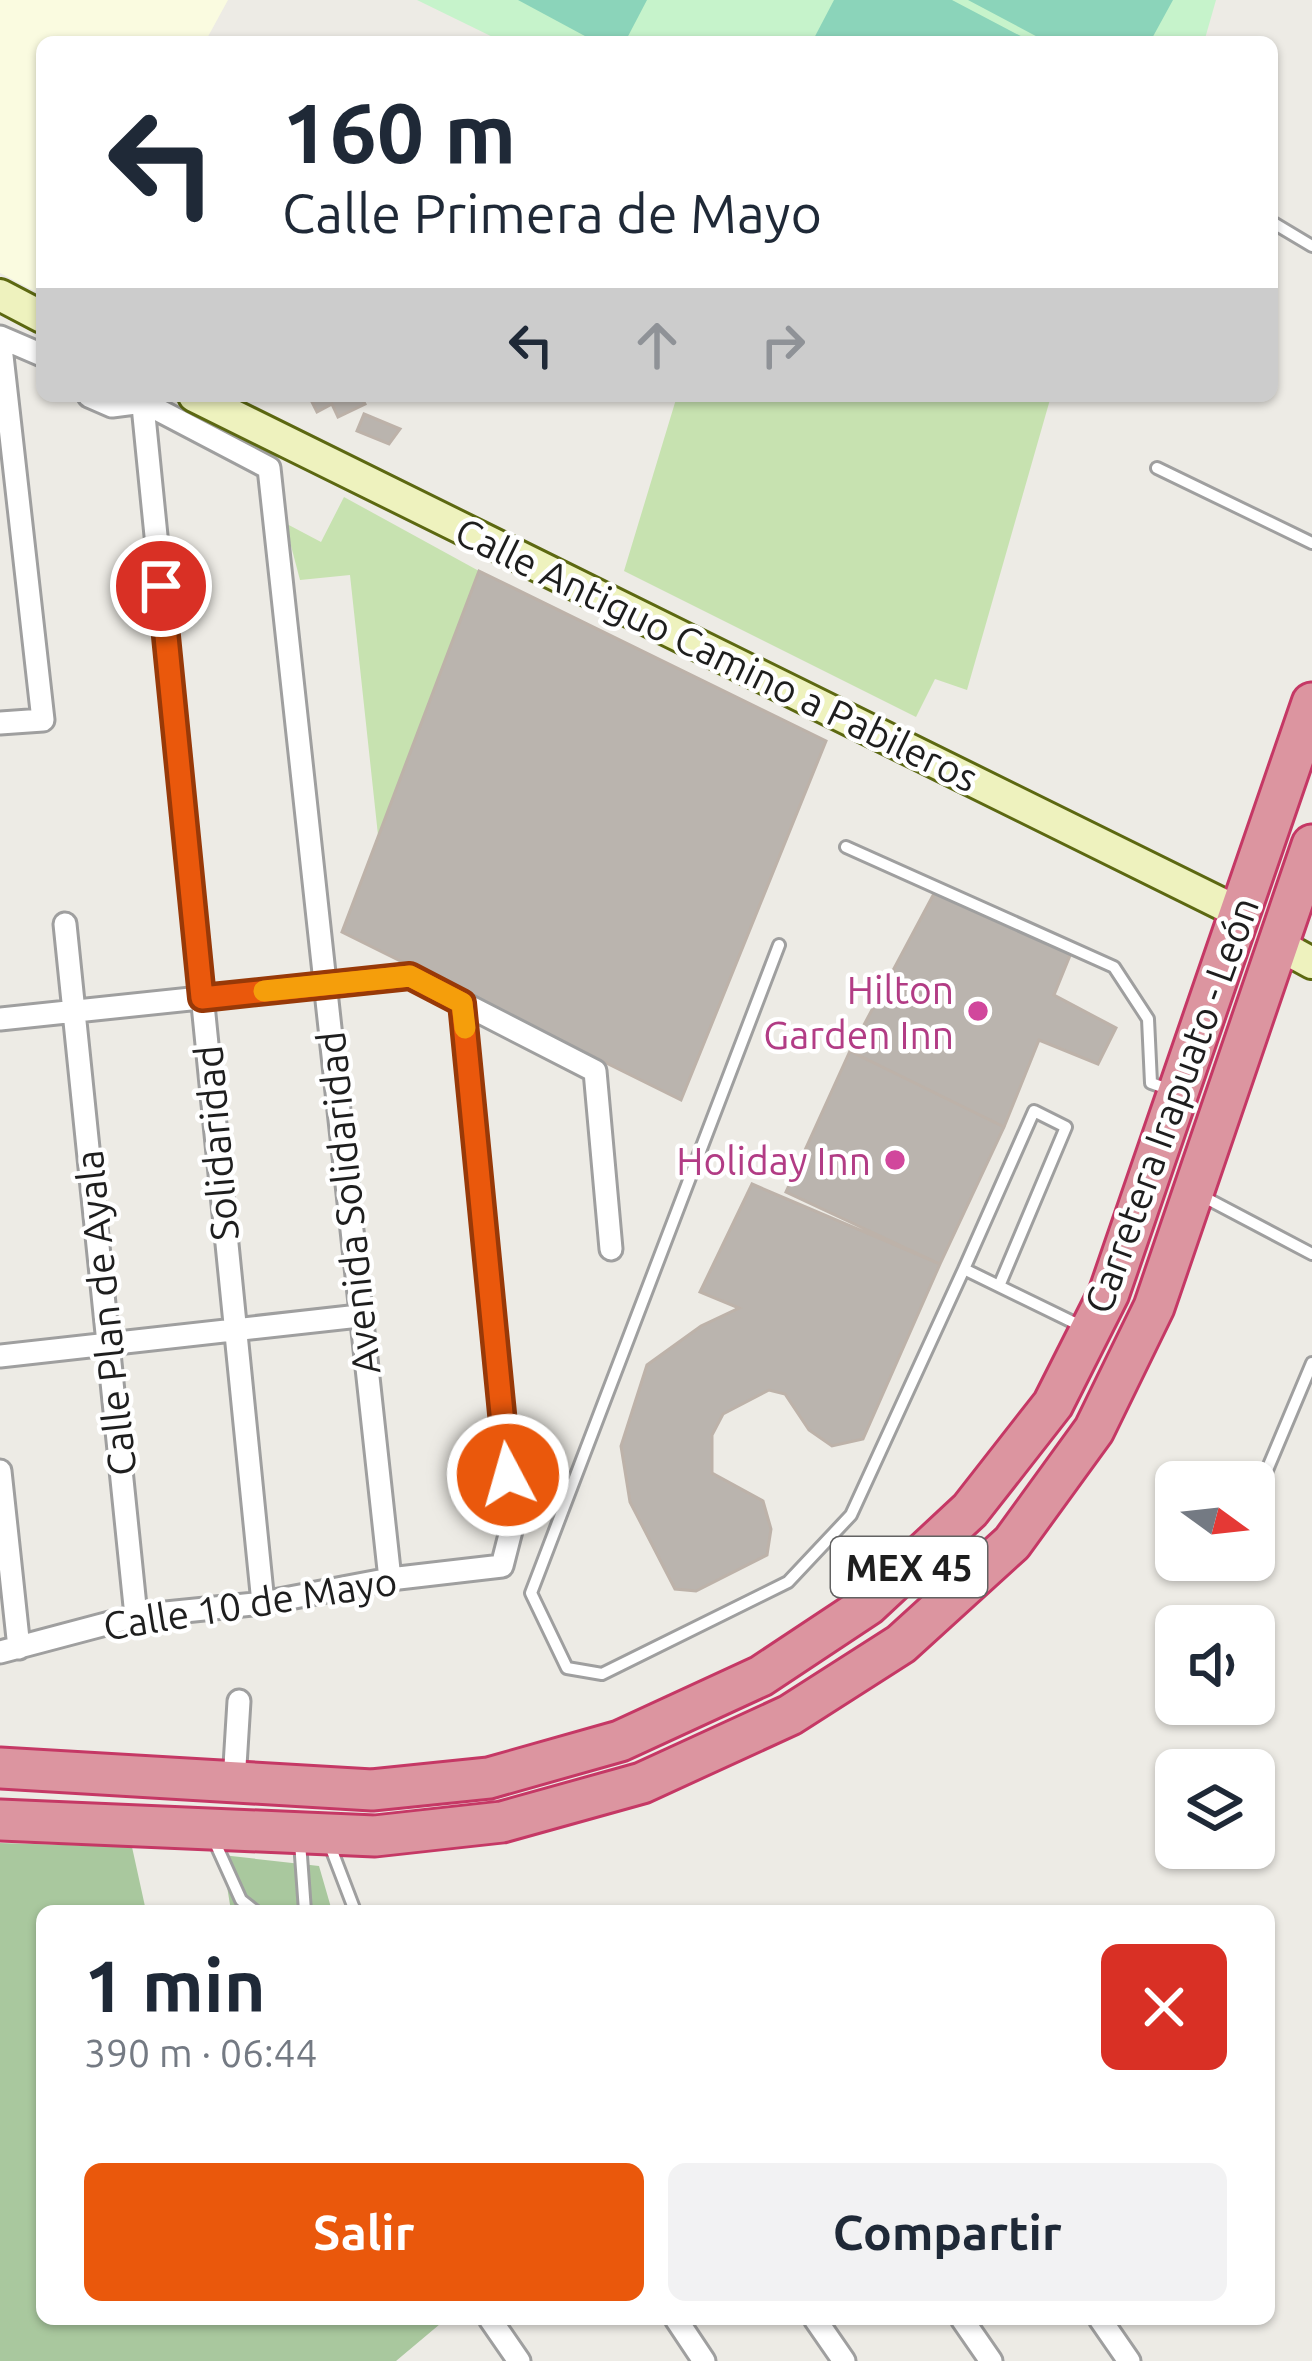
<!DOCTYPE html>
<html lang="es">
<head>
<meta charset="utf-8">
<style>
	body { margin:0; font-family:Ubuntu,sans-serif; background:#f2f2f3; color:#1f2937; height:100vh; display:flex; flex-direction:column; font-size:45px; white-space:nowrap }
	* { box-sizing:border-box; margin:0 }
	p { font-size:39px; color:#747a83 }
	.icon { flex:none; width:66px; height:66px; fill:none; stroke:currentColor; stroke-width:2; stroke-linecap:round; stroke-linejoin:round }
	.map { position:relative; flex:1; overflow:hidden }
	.drawer { position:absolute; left:36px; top:1905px; width:1239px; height:420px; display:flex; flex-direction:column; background:#fff; border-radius:18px; box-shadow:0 3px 9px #0004 }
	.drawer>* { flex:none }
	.guide { position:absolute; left:36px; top:36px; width:1242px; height:366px; border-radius:18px; box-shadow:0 3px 9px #0004; background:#fff; color:#1f2937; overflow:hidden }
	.needle { width:78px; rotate:105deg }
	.tools { position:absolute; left:1155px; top:1461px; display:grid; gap:24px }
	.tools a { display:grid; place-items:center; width:120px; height:120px; border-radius:18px; background:#fff; box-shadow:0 3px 9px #0004; font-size:60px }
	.pin { position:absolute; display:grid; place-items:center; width:102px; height:102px; color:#fff; margin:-51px; border:6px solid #fff; border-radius:50%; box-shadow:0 3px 12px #0007 }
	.me { position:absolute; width:132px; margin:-66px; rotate:354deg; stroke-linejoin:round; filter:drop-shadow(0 0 9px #0008) }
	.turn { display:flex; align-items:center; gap:42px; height:252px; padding:0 48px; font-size:54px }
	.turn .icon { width:156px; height:156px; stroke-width:2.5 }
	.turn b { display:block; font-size:84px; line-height:102px }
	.lanes { display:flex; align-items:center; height:114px; padding:0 48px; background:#0003; justify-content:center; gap:60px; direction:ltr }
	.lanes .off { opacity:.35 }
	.round { display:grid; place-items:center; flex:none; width:126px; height:126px; border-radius:18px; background:#f2f2f3 }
	.summary { display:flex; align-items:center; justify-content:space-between; height:204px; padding:0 48px }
	h1 { font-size:72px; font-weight:700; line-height:90px }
	.cta { display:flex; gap:24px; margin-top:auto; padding:24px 48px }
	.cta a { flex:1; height:138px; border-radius:18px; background:#ea580c; color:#fff; font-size:48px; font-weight:700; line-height:138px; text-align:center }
	.cta a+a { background:#f2f2f3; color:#1f2937 }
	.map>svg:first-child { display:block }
</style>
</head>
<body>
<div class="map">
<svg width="1312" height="2361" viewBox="0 0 1312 2361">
	<rect width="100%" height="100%" fill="#edebe5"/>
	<path fill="#fafbe0" d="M0,0H228L205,42H42V295L0,273Z"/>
	<path fill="#c7e2b0" d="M677,396H1051L967,690L935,679L916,717L624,571Z
		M344,497L479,571L378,835L350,575L300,580L285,523L321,542Z"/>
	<path fill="#a9c89e" d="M0,1843L132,1847L146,1911H42V2319H446L396,2361H0Z
		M222,1855L319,1866L332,1911H231Z"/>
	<path fill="#c6f3cb" d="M417,0H1216L1204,42H503Z"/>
	<path fill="#8bd4ba" d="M518,0H647L625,42H596Z
		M834,0H952L1032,42H812Z
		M968,0H1173L1150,42H1047Z"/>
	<path fill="#bab4ae" stroke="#bdb2a9" stroke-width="3" d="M309,396H361L365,404L338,417L332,404L317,412Z
		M364,414L400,429L389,444L357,431Z
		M479,571L826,741L681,1100L342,932Z
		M937,888L1073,948L1054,995L1116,1028L1098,1064L1039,1040L1004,1127L850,1051Z
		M850,1051L1004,1127L940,1264L786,1192Z
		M752,1184L940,1264L863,1439L832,1446L809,1430L785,1394L769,1390L723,1414L712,1435V1473L763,1501L771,1529L767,1555L696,1591L675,1589L630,1502L621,1446L647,1365L701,1326L739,1308L700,1292Z"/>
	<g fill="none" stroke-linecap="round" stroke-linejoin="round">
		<g stroke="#9f9f9f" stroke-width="16">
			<path id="lane" d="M1272,222L1312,246
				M1157,468L1312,543
				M846,847L1114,967L1148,1019L1151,1083L1171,1090
				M779,945L531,1593L567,1668L602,1674L788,1582L851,1515L964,1269L1083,1327
				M1202,1196L1312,1254
				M964,1269L1034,1111L1066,1127L999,1286
				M1254,1501L1312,1363
				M213,1838L241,1900L255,1911
				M300,1842L305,1911
				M329,1843L355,1911"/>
		</g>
		<g stroke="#9f9f9f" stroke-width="27">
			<path id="street" d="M0,337L42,355
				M89,396L112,406L143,402L269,468L390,1579
				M142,396L263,1603
				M0,723L43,720L0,338
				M65,924L136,1616
				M0,1019L410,976L595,1071L611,1249
				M0,1356L359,1316
				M0,1471L19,1648
				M0,1652L136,1616L263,1603L390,1579L502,1566L513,1523L462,1003
				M234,1782L239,1701
				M490,2319L519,2361
				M676,2319L704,2361
				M815,2319L844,2361
				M962,2319L991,2361
				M1100,2319L1129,2361"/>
		</g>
		<g stroke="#5c6811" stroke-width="36">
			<path id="secondary" d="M0,295L42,317
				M194,396L1240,913
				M1279,945L1312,963"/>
		</g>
		<g stroke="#c53865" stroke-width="45">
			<path id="highway" d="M0,1768L372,1790L489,1778L620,1741L761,1676L868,1605L970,1510L1053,1404L1109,1293L1312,703
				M0,1820L375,1836L502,1822L642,1783L790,1715L901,1644L1012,1543L1094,1430L1154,1307L1312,845"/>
		</g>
		<use href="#lane" stroke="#fff" stroke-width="10"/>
		<use href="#street" stroke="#fff" stroke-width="21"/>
		<use href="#secondary" stroke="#eef2be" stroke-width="30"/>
		<use href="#highway" stroke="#dc95a0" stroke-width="39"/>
	</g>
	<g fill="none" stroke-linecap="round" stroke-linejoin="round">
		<g stroke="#983908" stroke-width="30">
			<path id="route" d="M161,586L202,998L410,976L462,1003L508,1475"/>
		</g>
		<use href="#route" stroke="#ea580c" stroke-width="21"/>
		<path stroke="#f59e0b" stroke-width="21" d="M264,991L410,976L462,1003L465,1028"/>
	</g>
	<g fill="#d1479c" stroke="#fff" stroke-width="4.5">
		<circle cx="978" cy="1011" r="12"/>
		<circle cx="895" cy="1160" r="12"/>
	</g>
	<g text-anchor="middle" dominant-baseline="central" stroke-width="9" stroke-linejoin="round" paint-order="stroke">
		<rect fill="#fff" stroke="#626262" stroke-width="3" x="831" y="1537" width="156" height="60" rx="9"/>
		<g font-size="36" font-weight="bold" fill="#1e1e1e">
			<text x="909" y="1567">MEX 45</text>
		</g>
		<g font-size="39" fill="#1e1e1e" stroke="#fff">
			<text transform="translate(717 654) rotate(26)">Calle Antiguo Camino a Pabileros</text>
			<text transform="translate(1171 1105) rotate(-70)">Carretera Irapuato - León</text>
			<text transform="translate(216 1143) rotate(-95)">Solidaridad</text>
			<text transform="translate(348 1203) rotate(-96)">Avenida Solidaridad</text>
			<text transform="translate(105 1313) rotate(-96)">Calle Plan de Ayala</text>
			<text transform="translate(250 1603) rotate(-9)">Calle 10 de Mayo</text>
		</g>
		<g font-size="39" fill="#b23c85" stroke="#fff" text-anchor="end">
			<text x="954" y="989">Hilton<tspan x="954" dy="45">Garden Inn</tspan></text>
			<text x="871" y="1160">Holiday Inn</text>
		</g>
	</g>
</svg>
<div class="tools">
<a><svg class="needle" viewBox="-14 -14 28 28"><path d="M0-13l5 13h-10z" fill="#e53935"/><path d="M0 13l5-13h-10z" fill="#747a83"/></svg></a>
<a><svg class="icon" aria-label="sound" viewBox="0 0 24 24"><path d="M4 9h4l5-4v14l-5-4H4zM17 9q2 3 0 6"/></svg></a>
<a><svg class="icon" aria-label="layers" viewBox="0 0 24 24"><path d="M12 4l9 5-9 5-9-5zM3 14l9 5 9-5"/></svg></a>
</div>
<div class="pin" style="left:161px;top:586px;background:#d93025"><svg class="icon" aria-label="arrive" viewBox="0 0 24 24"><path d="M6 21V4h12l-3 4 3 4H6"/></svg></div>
<svg class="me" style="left:508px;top:1475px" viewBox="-20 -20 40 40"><circle r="17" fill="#ea580c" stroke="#fff" stroke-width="3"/><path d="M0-11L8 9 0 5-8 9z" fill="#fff"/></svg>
<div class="guide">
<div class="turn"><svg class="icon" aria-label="left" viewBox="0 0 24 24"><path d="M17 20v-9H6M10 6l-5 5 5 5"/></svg><div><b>160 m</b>Calle Primera de Mayo</div></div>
<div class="lanes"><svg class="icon" aria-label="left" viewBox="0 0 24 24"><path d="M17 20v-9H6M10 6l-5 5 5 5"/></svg><svg class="icon off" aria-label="ahead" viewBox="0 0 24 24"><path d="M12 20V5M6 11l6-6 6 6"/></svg><svg class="icon off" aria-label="right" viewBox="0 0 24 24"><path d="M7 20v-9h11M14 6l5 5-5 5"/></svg></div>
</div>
<section class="drawer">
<div class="summary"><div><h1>1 min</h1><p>390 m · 06:44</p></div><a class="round" style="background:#d93025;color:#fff"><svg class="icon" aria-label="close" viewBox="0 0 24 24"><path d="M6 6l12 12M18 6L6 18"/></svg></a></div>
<div class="cta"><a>Salir</a><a>Compartir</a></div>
</section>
</div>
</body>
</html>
